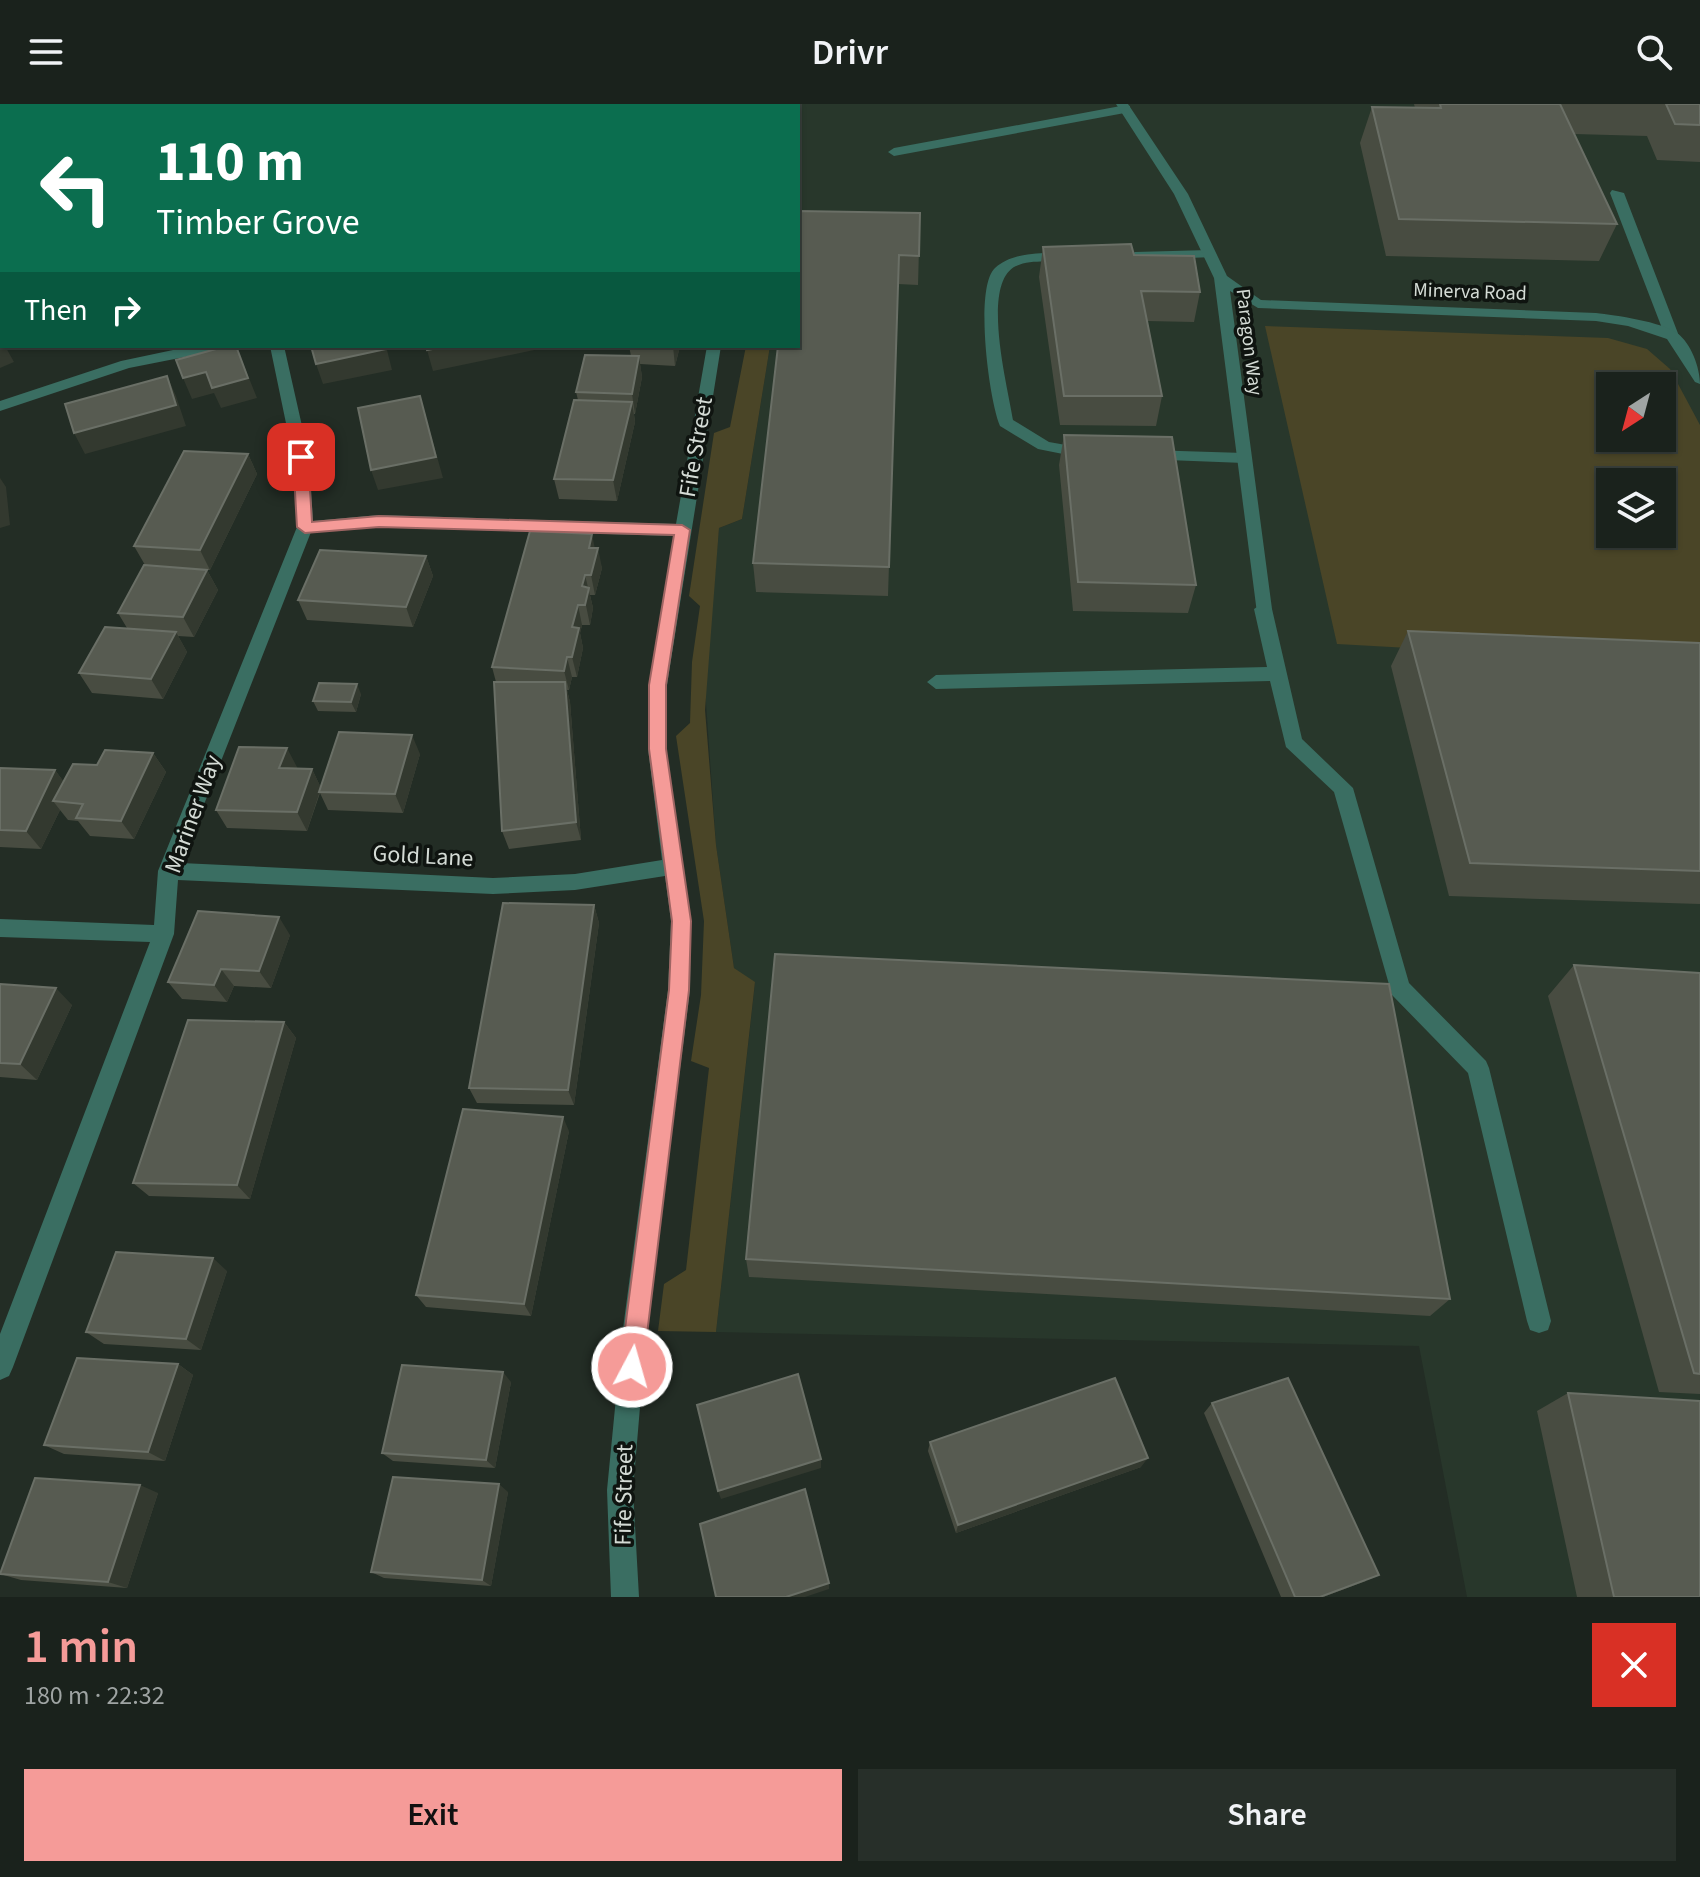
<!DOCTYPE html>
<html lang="en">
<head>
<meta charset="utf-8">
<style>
	body { margin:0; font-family:"Source Sans 3",sans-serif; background:#272f29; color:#f1f3f6; height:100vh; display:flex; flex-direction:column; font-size:30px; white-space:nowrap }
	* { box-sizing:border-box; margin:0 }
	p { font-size:26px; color:#9fa4a3 }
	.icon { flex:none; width:44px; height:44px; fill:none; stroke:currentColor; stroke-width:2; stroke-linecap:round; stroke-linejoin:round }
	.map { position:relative; height:1493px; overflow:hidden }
	.side { display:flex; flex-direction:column; background:#1a221c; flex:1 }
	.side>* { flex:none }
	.banner { position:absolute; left:0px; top:0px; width:800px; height:244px; box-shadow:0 2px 6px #0004,0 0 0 2px #383f3b; background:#0b6e4f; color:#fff; overflow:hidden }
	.needle { width:52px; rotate:216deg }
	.controls { position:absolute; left:1596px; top:268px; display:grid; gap:16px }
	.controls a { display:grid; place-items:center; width:80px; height:80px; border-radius:0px; background:#1a221c; box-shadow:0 2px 6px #0004,0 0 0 2px #383f3b; font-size:40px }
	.pin { position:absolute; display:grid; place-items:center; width:68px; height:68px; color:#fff; margin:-34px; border-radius:16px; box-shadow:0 4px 12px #0006 }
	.me { position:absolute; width:88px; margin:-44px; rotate:6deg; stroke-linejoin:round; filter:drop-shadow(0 0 6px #0008) }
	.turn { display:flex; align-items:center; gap:28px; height:168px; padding:0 24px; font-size:36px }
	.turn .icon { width:104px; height:104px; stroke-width:2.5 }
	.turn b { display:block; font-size:56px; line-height:68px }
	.then { display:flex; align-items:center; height:76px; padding:0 24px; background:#0003; gap:16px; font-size:30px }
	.round { display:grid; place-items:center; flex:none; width:84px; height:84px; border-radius:0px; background:#272f29 }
	.headline { display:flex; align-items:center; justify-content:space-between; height:136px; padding:0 24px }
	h1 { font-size:48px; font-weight:600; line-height:60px; color:#f59b98 }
	.primary-button { display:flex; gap:16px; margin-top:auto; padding:16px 24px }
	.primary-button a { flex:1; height:92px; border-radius:0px; background:#f59b98; color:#111; font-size:32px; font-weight:600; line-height:92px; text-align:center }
	.primary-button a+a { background:#272f29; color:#f1f3f6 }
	header { display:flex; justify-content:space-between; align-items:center; height:104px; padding:0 24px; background:#1a221c; font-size:36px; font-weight:600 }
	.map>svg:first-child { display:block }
</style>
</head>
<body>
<header><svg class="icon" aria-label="menu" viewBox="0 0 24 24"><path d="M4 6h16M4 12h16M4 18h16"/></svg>Drivr<svg class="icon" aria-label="search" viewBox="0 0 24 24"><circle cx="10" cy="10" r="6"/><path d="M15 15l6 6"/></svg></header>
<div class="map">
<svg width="1700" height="1493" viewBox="0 0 1700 1493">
	<rect width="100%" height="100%" fill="#232d25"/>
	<path fill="#28372b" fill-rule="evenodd" d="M0,0H1700V1493H1467L1419,1242L716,1228L755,879L734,864L716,741L705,584L719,424L742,415L770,242H798V2H2L0,187ZM1610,282H1662V334H1610ZM1610,378H1662V430H1610Z"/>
	<path fill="#4a4527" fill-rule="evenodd" d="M1265,222L1608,234L1647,245L1670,265L1700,321V560L1337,540ZM1610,282H1662V334H1610ZM1610,378H1662V430H1610Z
		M746,242H770L742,415L719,424L705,606L716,741L734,864L755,878L716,1228L658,1227L664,1180L686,1166L709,964L691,957L701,891L704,817L676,632L690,619L692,558L700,502L689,492L714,329L730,323Z"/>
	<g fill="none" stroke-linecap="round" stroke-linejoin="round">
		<path fill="#3a6e62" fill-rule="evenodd" d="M444,0H456V2H444Z
			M1126,1L1130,2V8L894,52L888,48L894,44Z
			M1612,86L1624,89L1679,232L1677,235H1667L1665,232L1610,89Z
			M1209,146L1216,150L1214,153L1135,156L1128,152L1135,148Z
			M1067,149L1074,153L1072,156C1054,160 1034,154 1016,162C980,179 1008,283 1013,316L1049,338L1094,346L1096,350L1088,355L1038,345L1000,322C989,297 974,183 995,164C1014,147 1044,149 1067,149Z
			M1148,346L1244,349L1252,354L1244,359L1142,355L1140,351Z
			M1263,499L1272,505L1302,635L1353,684L1409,879L1486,957L1489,964L1551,1217L1548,1226L1539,1229L1530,1226L1527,1217L1468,969L1392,891L1334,688L1286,643L1270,577L936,585L927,578L936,571L1267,563L1254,505Z"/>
		<path fill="#3a6e62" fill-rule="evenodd" d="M378,0H390V2H378Z
			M780,0H802L798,3L779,2Z
			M1116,0H1128L1188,90L1227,172L1261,196L1596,209C1615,211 1662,218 1677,229C1691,239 1700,264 1700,280L1695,278L1667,235L1628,222L1596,217L1258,204L1230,187L1272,505L1269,509H1257L1214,174L1174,90Z
			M192,242H222L215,247L129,264L0,307V297L121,257Z
			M270,242H284L309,353L313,417L379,411L676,420L707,242H721L667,581L666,645L691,817L690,886L646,1232L633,1386L639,1493H611L607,1386L622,1232L668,886L671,817L665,772L575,786L493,790L178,776L174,830L13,1263L9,1272L0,1276V1230L150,838L0,833V815L154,821L158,767L297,423L293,353ZM379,423L674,432L649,581L648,645L662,756L575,770L493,774L181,759L311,428Z"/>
	</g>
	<path fill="#484c41" d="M1414,0H1700V58L1657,56L1647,32L1574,30L1617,120L1599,157L1386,152L1360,39L1372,3L1415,4Z
		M920,109L918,181L898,180L888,492L756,488L753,459L778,242Z
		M1043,143L1134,151L1200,188L1194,218L1147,217L1162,292L1156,322L1060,321L1039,173Z
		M629,242H680L675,262L640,260L642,273L635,310H634L635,318L617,397L559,395L554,375L578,296L576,288L631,252Z
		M1064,331L1196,481L1188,509L1073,507L1059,361Z
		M248,350L257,370L210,466H207L218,486L194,533L178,532L187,548L163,595L92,589L79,569L127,524L118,509L145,461L134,442Z
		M595,444L602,464L595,491H590L593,504L590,521H582L580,529L583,544L577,573H572L569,586H567L570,598L581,736L509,745L502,727L496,578L492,563Z
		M426,452L433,472L413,523L307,516L298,496Z
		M1408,527L1700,539V800L1449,792L1391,562Z
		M361,590L356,608L318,607L313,597Z
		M153,649L166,668L134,735L90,732L78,717L68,716L60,706L41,745L0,743V664L55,666L63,677L97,661Z
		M420,650L403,709L328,706L320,689L307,727L227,724L216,706L297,663L296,665H312L320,682Z
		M594,801L599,819L574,1001L477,999L469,984Z
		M290,831L271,884L234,882L227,898L182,895L168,878Z
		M1574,861L1700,869V1290L1659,1288L1548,892Z
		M0,880L72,901L37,976L0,973Z
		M284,918L296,934L250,1095L149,1092L133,1079Z
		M569,1027L531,1212L426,1203L416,1191Z
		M746,1155L1450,1195L1430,1212L749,1173Z
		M227,1167L201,1246L104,1240L86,1228Z
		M178,1260L193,1271L165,1357L64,1350L44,1341Z
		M511,1278L495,1364L393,1357L382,1349Z
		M1568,1289L1700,1493H1577L1537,1307Z
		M1212,1299L1366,1477L1323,1493H1281L1204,1309Z
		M930,1338L1141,1363L956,1429L928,1347Z
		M508,1388L491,1482L384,1474L371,1468Z
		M158,1389L127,1484L21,1476L0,1470Z"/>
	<path fill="#33392f" d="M498,0H655V2H487Z
		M661,0H722L711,2H661Z
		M2,84V124L0,125V85Z
		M2,237V242H5L14,258L0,264V238Z
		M236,242L257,294L221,304L214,289L192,295L183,274Z
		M386,242L392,266L323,280L316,260Z
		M448,242H544V244L433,267L427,246Z
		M673,242H680L675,262Z
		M639,252L642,273L635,310L632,290Z
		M167,272L176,292L186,322L85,350L74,329Z
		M420,292L443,374L378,386L371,366Z
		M632,298L635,318L617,397L613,376Z
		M248,350L257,370L210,466L200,446Z
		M0,374L6,383L10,421L0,424Z
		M592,430L596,450L598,444L602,464L595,491L591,471L589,444Z
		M426,452L433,472L413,523L406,503Z
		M207,466L218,486L194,533L183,513Z
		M585,471L593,504L590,521L582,482Z
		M578,501L582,521L580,529L583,544L577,573L572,553V523Z
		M176,528L187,548L163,595L151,575Z
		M567,553L572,573L569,586L564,567Z
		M565,578L570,598L581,736L576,718Z
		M357,580L361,590L356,608L351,598Z
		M412,631L420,650L403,709L395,690Z
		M287,644L297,663L289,683L279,664Z
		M153,649L166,668L134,735L121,717Z
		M312,665L321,684L307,727L297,708Z
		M55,666L69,685L53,697L60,706L41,745L26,727Z
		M594,801L599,819L574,1001L568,986Z
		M279,813L290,831L271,884L259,867Z
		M221,865L234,882L227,898L214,881Z
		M56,884L72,901L37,976L20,960Z
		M284,918L296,934L250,1095L237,1081Z
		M563,1013L569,1027L531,1212L524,1200Z
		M213,1154L227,1167L201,1246L186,1235Z
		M178,1260L193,1271L165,1357L148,1348Z
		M503,1268L511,1278L495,1364L486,1356Z
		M1148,1354L1141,1363L956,1429L958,1421Z
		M821,1355V1364L721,1395L718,1387Z
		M499,1380L508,1388L491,1482L482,1476Z
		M140,1381L158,1389L127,1484L108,1478Z
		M1379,1471L1323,1493H1320Z
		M829,1479V1485L805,1493H786Z"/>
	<path fill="#575b51" stroke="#6a6f66" stroke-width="2" d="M124,0H326L327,2H111Z
		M480,0H498L487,2H481Z
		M1440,0H1560L1617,120L1399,115L1372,3L1441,4Z
		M1666,0H1700V21L1675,20Z
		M0,20H2V84L0,85Z
		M798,107L920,109L919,152L899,151L889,463L753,459L778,242H798Z
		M1131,140L1134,151L1194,152L1200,188L1141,187L1162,292H1064L1043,143Z
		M227,242H236L248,274L212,284L206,268L183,274L176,256Z
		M311,242H385L386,245L316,260Z
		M426,242H448L427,246Z
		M585,251L639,252L632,290L576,288Z
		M167,272L176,301L74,329L65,300Z
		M420,292L436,353L371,366L358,304Z
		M574,296L632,298L613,376L554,375Z
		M1064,331L1172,333L1196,481L1078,478Z
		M184,347L248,350L200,446L134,442Z
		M530,427L592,430L589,444H598L591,471H585L582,482L589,484L585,501H578L572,523L579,524L572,553H567L564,567L492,563Z
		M320,446L426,452L406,503L298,496Z
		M144,461L207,466L183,513L118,509Z
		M105,523L176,528L151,575L79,569Z
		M1408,527L1700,539V767L1470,759Z
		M494,578H565L576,718L502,727Z
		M319,579L357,580L351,598L313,597Z
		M339,628L412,631L395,690L319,688Z
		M239,643L287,644L279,664L312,665L297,708L216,706Z
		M105,646L153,649L121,717L76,714L83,700L53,697L73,660L97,661Z
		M0,664L55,666L26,727L0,726Z
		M503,799L594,801L568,986L469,984Z
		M198,807L279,813L259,867L221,865L214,881L168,878Z
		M775,850L1389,880L1450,1195L746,1155Z
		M1574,861L1700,869V1270L1694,1269Z
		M0,880L56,884L20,960L0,959Z
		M188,916L284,918L237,1081L133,1079Z
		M463,1005L563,1013L524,1200L416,1191Z
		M116,1148L213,1154L186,1235L86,1228Z
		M77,1254L178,1260L148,1348L44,1341Z
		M402,1261L503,1268L486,1356L382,1349Z
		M798,1270L821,1355L718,1387L697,1301Z
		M1115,1274L1148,1354L958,1421L930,1338Z
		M1288,1274L1379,1471L1320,1493H1295L1212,1299Z
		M1568,1289L1700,1297V1493H1614Z
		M393,1373L499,1380L482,1476L371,1468Z
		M35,1374L140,1381L108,1478L0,1470Z
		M805,1385L829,1479L786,1493H716L700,1420Z"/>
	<path fill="#f59b98" stroke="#9f6563" stroke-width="2" d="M301,348L308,353L312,418L379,412L682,421L690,426L666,581V645L691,817L689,886L643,1263L640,1271L632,1274L623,1271L620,1263L669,886L672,817L649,645V581L674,431L379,423L305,429L297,423L293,353Z"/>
	<g text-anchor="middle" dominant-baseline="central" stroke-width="7" stroke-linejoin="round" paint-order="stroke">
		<g font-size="20" fill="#d4dbd5" stroke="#0f1410">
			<text transform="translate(1470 188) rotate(2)">Minerva Road</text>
			<text transform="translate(1249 238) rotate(83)">Paragon Way</text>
		</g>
		<g font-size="24" fill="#d4dbd5" stroke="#0f1410">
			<text transform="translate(696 343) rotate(-80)">Fife Street</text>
			<text transform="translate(193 710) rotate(-70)">Mariner Way</text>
			<text transform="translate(423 752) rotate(3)">Gold Lane</text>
			<text transform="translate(624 1391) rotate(-89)">Fife Street</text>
		</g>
	</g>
</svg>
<div class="controls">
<a><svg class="needle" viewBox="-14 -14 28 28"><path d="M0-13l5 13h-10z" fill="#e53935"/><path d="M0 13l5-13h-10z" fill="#9fa4a3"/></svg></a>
<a><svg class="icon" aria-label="layers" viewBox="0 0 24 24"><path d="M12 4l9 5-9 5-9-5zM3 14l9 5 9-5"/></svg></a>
</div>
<div class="pin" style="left:301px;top:353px;background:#d93025"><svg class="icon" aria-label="arrive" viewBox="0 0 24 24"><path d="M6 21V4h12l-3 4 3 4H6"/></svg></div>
<svg class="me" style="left:632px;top:1263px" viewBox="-20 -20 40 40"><circle r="17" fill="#f59b98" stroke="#fff" stroke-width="3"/><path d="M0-11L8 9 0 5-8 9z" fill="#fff"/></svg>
<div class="banner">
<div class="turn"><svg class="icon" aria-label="left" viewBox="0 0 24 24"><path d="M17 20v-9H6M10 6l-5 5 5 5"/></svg><div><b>110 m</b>Timber Grove</div></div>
<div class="then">Then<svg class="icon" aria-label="right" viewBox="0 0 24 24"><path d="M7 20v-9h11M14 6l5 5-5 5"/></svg></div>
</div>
</div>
<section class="side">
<div class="headline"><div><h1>1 min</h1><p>180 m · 22:32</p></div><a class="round" style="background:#d93025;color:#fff"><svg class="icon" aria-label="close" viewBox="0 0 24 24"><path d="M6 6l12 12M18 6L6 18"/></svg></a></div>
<div class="primary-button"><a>Exit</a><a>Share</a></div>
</section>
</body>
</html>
